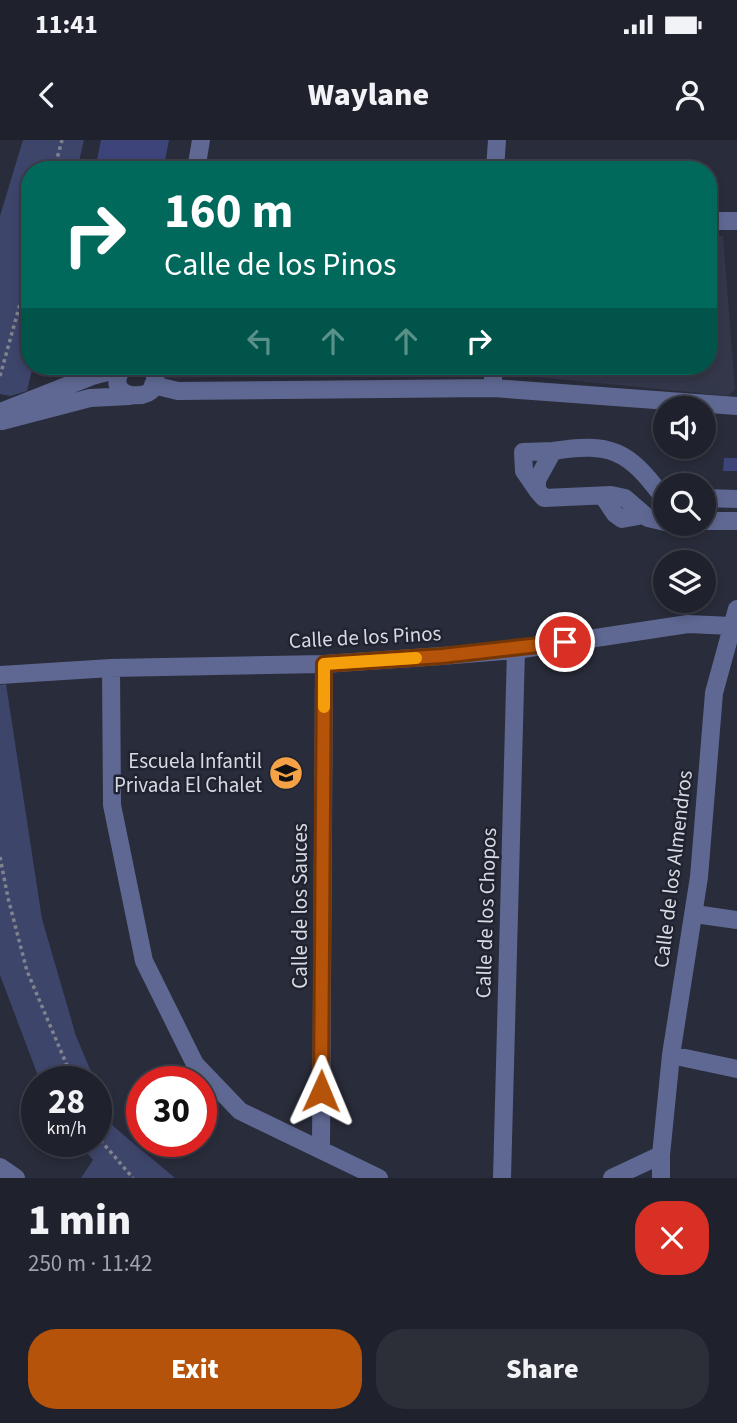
<!DOCTYPE html>
<html lang="en">
<head>
<meta charset="utf-8">
<style>
	body { margin:0; font-family:"Source Sans 3",sans-serif; background:#2c2e38; color:#f1f3f6; height:100vh; display:flex; flex-direction:column; font-size:26px; white-space:nowrap }
	* { box-sizing:border-box; margin:0 }
	p { font-size:23px; color:#a1a3a9 }
	.icon { flex:none; width:38px; height:38px; fill:none; stroke:currentColor; stroke-width:2; stroke-linecap:round; stroke-linejoin:round }
	.map { position:relative; height:1038px; overflow:hidden }
	.side { display:flex; flex-direction:column; background:#1f212c; flex:1 }
	.side>* { flex:none }
	.banner { position:absolute; left:21px; top:21px; width:696px; height:214px; border-radius:28px; box-shadow:0 4px 10px #0003,0 0 0 2px #3c3e48; background:#00695c; color:#fff; overflow:hidden }
	.controls { position:absolute; left:653px; top:256px; display:grid; gap:14px }
	.controls a { display:grid; place-items:center; width:63px; height:63px; border-radius:50%; background:#1f212c; box-shadow:0 4px 10px #0003,0 0 0 2px #3c3e48; font-size:35px }
	.speed { position:absolute; left:21px; top:926px; display:flex; gap:14px; font-size:35px; font-weight:700; text-align:center }
	.speed>* { display:grid; place-content:center; width:91px; height:91px; border-radius:50%; background:#1f212c; box-shadow:0 4px 10px #0003,0 0 0 2px #3c3e48; line-height:1 }
	.speed small { font-size:18px; font-weight:400 }
	.speed .limit { border:10px solid #d22; background:#fff; color:#111 }
	.pin { position:absolute; display:grid; place-items:center; width:60px; height:60px; color:#fff; margin:-30px; border:4px solid #fff; border-radius:50%; box-shadow:0 2px 7px #0007 }
	.me { position:absolute; width:77px; margin:-38px; rotate:1deg; stroke-linejoin:round; filter:drop-shadow(0 0 5px #0008) }
	.turn { display:flex; align-items:center; gap:24px; height:147px; padding:0 28px; font-size:32px }
	.turn .icon { width:91px; height:91px; stroke-width:2.5 }
	.turn b { display:block; font-size:49px; line-height:60px }
	.lanes { display:flex; align-items:center; height:66px; padding:0 28px; background:#0003; justify-content:center; gap:35px; direction:ltr }
	.lanes .off { opacity:.35 }
	.round { display:grid; place-items:center; flex:none; width:74px; height:74px; border-radius:28px; background:#2c2e38 }
	.overview { display:flex; align-items:center; justify-content:space-between; height:119px; padding:0 28px }
	h1 { font-size:42px; font-weight:800; line-height:52px }
	.button { display:flex; gap:14px; margin-top:auto; padding:14px 28px }
	.button a { flex:1; height:80px; border-radius:28px; background:#b45309; color:#fff; font-size:28px; font-weight:800; line-height:80px; text-align:center }
	.button a+a { background:#2c2e38; color:#f1f3f6 }
	.status { display:flex; justify-content:space-between; align-items:center; height:49px; padding:0 35px; background:#1f212c; direction:ltr }
	.status svg { height:19px; fill:currentColor }
	header { display:flex; justify-content:space-between; align-items:center; height:91px; padding:0 28px; background:#1f212c; font-size:32px; font-weight:800 }
	.map>svg:first-child { display:block }
</style>
</head>
<body>
<div class="status"><b>11:41</b><svg viewBox="0 0 49 12"><path d="M0 12V9h3v3zM5 12V6h3v6zM10 12V3h3v9zM15 12V0h3v12zM26 1h20v11H26zM47 4h2v5h-2z"/></svg></div>
<header><svg class="icon" aria-label="back" viewBox="0 0 24 24"><path d="M15 5l-7 7 7 7"/></svg>Waylane<svg class="icon" aria-label="person" viewBox="0 0 24 24"><circle cx="12" cy="8" r="4"/><path d="M4 21q1-7 8-7t8 7"/></svg></header>
<div class="map">
<svg width="737" height="1038" viewBox="0 0 737 1038">
	<rect width="100%" height="100%" fill="#292c3a"/>
	<path fill="#33374a" d="M709,96H723L735,249L729,256L506,234V226H709Z
		M168,226H474V232L166,238Z"/>
	<path fill="#3e456b" d="M23,0H84L77,30H30V226H33L27,251L10,256L0,254V76Z
		M6,544L42,779L76,896L95,941H40L0,835V545Z
		M96,946L113,986L175,1038H81L93,1020L77,1001H96Z"/>
	<path fill="#3c447a" d="M101,0H169L163,30H95Z
		M709,153H714L715,201H709Z
		M628,226H676V235H628Z
		M724,318H737V331H723Z"/>
	<g fill="none" stroke-linecap="round" stroke-linejoin="round">
		<path stroke="#80838e" stroke-width="3.5" stroke-dasharray="3.5 3.5" stroke-linecap="butt" d="M54,30L62,0
			M0,236L30,128
			M0,717L8,758L27,831L74,942
			M96,995L133,1038"/>
		<path stroke="#5f6892" stroke-width="18" d="M196,30L201,0
			M495,30L497,0
			M709,81H737
			M124,226C94,266 179,264 149,226
			M493,226V248
			M153,245L178,251L493,248L737,266
			M3,271L92,236L122,228
			M2,281L90,258L130,256
			M537,350L524,331L523,312L553,311
			M603,356L615,374L622,379L644,375
			M665,356H662C628,310 610,302 553,311L537,340V350L544,358L611,355L625,358L648,378L665,382
			M704,358L737,359
			M704,381H737
			M111,528L112,665L144,821L195,924L240,971L379,1038
			M0,535L111,528L324,524L442,516L516,510L688,484L731,486L737,492
			M695,774L737,780
			M671,915L737,929
			M321,1008L324,524
			M0,1027L16,1038
			M502,1038L516,510
			M612,1038L661,1015
			M661,1038V1015L671,915L699,737L714,553L737,469"/>
	</g>
	<g fill="none" stroke-linecap="round" stroke-linejoin="round">
		<g stroke="#753606" stroke-width="18">
			<path id="route" d="M321,951L324,524L442,516L565,502"/>
		</g>
		<use href="#route" stroke="#b45309" stroke-width="12"/>
		<path stroke="#f59e0b" stroke-width="12" d="M324,567V524L416,518"/>
	</g>
	<defs>
		<g id="school-disc" transform="scale(1.75)"><circle r="9.5" fill="#f5a246" stroke="#202330"/><path d="M0-5L7-2L0 1L-7-2ZM-4 1L0 2.5L4 1V4Q0 6-4 4Z" fill="#111"/></g>
	</defs>
	<g fill-rule="evenodd">
		<use href="#school-disc" x="286" y="633"/>
	</g>
	<g text-anchor="middle" dominant-baseline="central" stroke-width="5" stroke-linejoin="round" paint-order="stroke">
		<g font-size="21" fill="#d8dae3" stroke="#202330">
			<text transform="translate(365 497) rotate(-3)">Calle de los Pinos</text>
			<text transform="translate(673 729) rotate(-83)">Calle de los Almendros</text>
			<text transform="translate(300 766) rotate(-90)">Calle de los Sauces</text>
			<text transform="translate(486 773) rotate(-88)">Calle de los Chopos</text>
		</g>
		<g font-size="21" fill="#d8dae3" stroke="#202330" text-anchor="end">
			<text x="262" y="621">Escuela Infantil<tspan x="262" dy="24">Privada El Chalet</tspan></text>
		</g>
	</g>
</svg>
<div class="controls">
<a><svg class="icon" aria-label="sound" viewBox="0 0 24 24"><path d="M4 9h4l5-4v14l-5-4H4zM17 9q2 3 0 6"/></svg></a>
<a><svg class="icon" aria-label="search" viewBox="0 0 24 24"><circle cx="10" cy="10" r="6"/><path d="M15 15l6 6"/></svg></a>
<a><svg class="icon" aria-label="layers" viewBox="0 0 24 24"><path d="M12 4l9 5-9 5-9-5zM3 14l9 5 9-5"/></svg></a>
</div>
<div class="speed"><div>28<small>km/h</small></div><div class="limit">30</div></div>
<div class="pin" style="left:565px;top:502px;background:#d93025"><svg class="icon" aria-label="arrive" viewBox="0 0 24 24"><path d="M6 21V4h12l-3 4 3 4H6"/></svg></div>
<svg class="me" style="left:321px;top:951px" viewBox="-20 -20 40 40"><path d="M0-17L14 15 0 8-14 15z" fill="#b45309" stroke="#fff" stroke-width="4"/></svg>
<div class="banner">
<div class="turn"><svg class="icon" aria-label="right" viewBox="0 0 24 24"><path d="M7 20v-9h11M14 6l5 5-5 5"/></svg><div><b>160 m</b>Calle de los Pinos</div></div>
<div class="lanes"><svg class="icon off" aria-label="left" viewBox="0 0 24 24"><path d="M17 20v-9H6M10 6l-5 5 5 5"/></svg><svg class="icon off" aria-label="ahead" viewBox="0 0 24 24"><path d="M12 20V5M6 11l6-6 6 6"/></svg><svg class="icon off" aria-label="ahead" viewBox="0 0 24 24"><path d="M12 20V5M6 11l6-6 6 6"/></svg><svg class="icon" aria-label="right" viewBox="0 0 24 24"><path d="M7 20v-9h11M14 6l5 5-5 5"/></svg></div>
</div>
</div>
<section class="side">
<div class="overview"><div><h1>1 min</h1><p>250 m · 11:42</p></div><a class="round" style="background:#d93025;color:#fff"><svg class="icon" aria-label="close" viewBox="0 0 24 24"><path d="M6 6l12 12M18 6L6 18"/></svg></a></div>
<div class="button"><a>Exit</a><a>Share</a></div>
</section>
</body>
</html>
